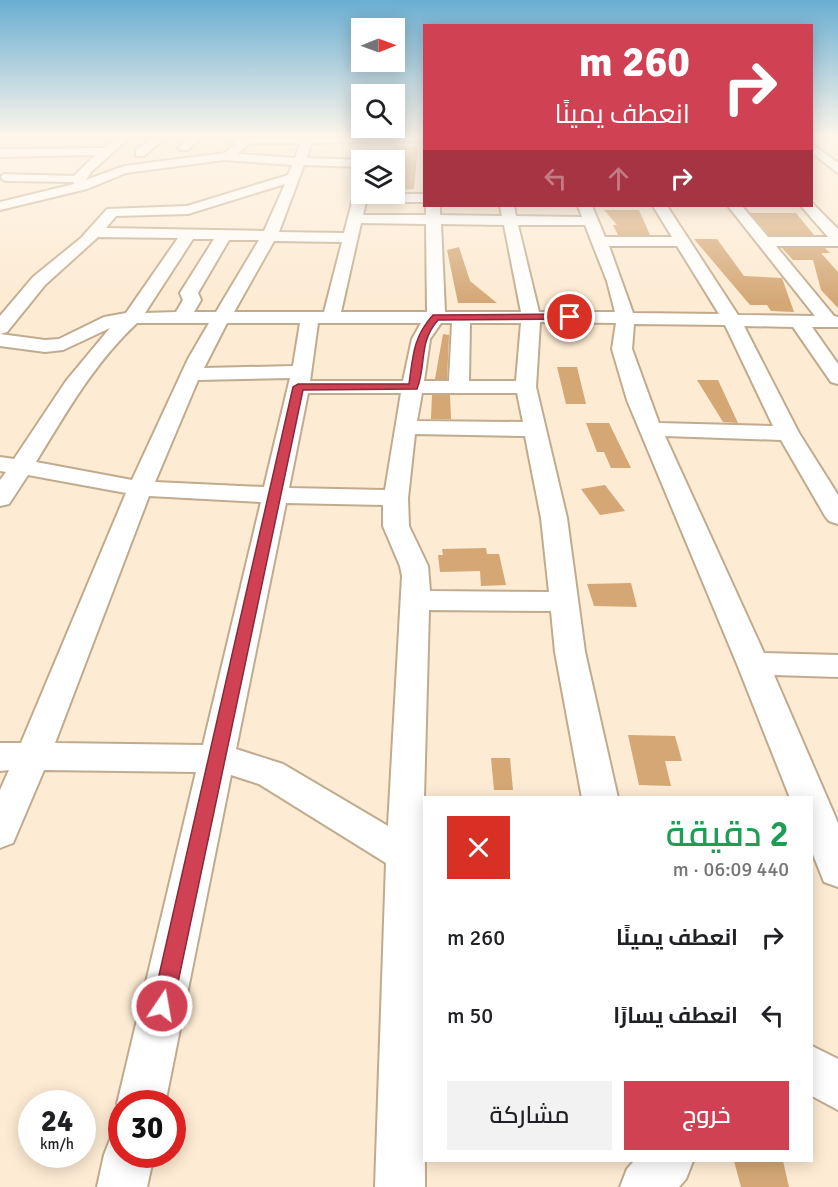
<!DOCTYPE html>
<html lang="ar">
<head>
<meta charset="utf-8">
<style>
	body { margin:0; font-family:Signika,Cairo,sans-serif; background:#f2f2f2; color:#202124; direction:rtl; height:100vh; display:flex; flex-direction:column; font-size:22px; white-space:nowrap }
	* { box-sizing:border-box; margin:0 }
	p { font-size:20px; color:#757577 }
	.icon { flex:none; width:33px; height:33px; fill:none; stroke:currentColor; stroke-width:2; stroke-linecap:round; stroke-linejoin:round }
	.map { position:relative; flex:1; overflow:hidden; direction:ltr }
	.sheet { position:absolute; left:423px; top:796px; width:390px; height:366px; display:flex; flex-direction:column; background:#fff; border-radius:0px; box-shadow:0 3px 15px #0003; direction:rtl }
	.sheet>* { flex:none }
	.hud { position:absolute; left:423px; top:24px; width:390px; height:183px; border-radius:0px; box-shadow:0 3px 15px #0003; direction:rtl; background:#d14154; color:#fff; overflow:hidden }
	.needle { width:39px; rotate:89deg }
	.buttons { position:absolute; left:351px; top:18px; display:grid; gap:12px }
	.buttons a { display:grid; place-items:center; width:54px; height:54px; border-radius:0px; background:#fff; box-shadow:0 3px 15px #0003; font-size:30px }
	.speed { position:absolute; left:18px; top:1090px; display:flex; gap:12px; font-size:30px; font-weight:700; text-align:center }
	.speed>* { display:grid; place-content:center; width:78px; height:78px; border-radius:50%; background:#fff; box-shadow:0 3px 15px #0003; line-height:1 }
	.speed small { font-size:15px; font-weight:400 }
	.speed .limit { border:9px solid #d22; background:#fff; color:#111 }
	.pin { position:absolute; display:grid; place-items:center; width:51px; height:51px; color:#fff; margin:-26px; border:3px solid #fff; border-radius:50%; box-shadow:0 2px 6px #0007 }
	.me { position:absolute; width:66px; margin:-33px; rotate:12deg; stroke-linejoin:round; filter:drop-shadow(0 0 4px #0008) }
	.turn { display:flex; align-items:center; gap:21px; height:126px; padding:0 24px; font-size:27px }
	.turn .icon { width:78px; height:78px; stroke-width:2.5 }
	.turn b { display:block; font-size:42px; line-height:51px }
	.lanes { display:flex; align-items:center; height:57px; padding:0 24px; background:#0003; justify-content:center; gap:30px; direction:ltr }
	.lanes .off { opacity:.35 }
	.round { display:grid; place-items:center; flex:none; width:63px; height:63px; border-radius:0px; background:#f2f2f2 }
	.head { display:flex; align-items:center; justify-content:space-between; height:102px; padding:0 24px }
	h1 { font-size:36px; font-weight:600; line-height:45px; color:#1e9e55 }
	.action { display:flex; gap:12px; margin-top:auto; padding:12px 24px }
	.action a { flex:1; height:69px; border-radius:0px; background:#d14154; color:#fff; font-size:24px; font-weight:600; line-height:69px; text-align:center }
	.action a+a { background:#f2f2f2; color:#202124 }
	ul { padding:0; list-style:none }
	li { display:flex; align-items:center; gap:18px; height:78px; padding:0 24px }
	li div { flex:1 }
	li b { display:block; font-size:22px }
	li em { font-style:normal }
	.map>svg:first-child { display:block }
</style>
</head>
<body>
<div class="map">
<svg width="838" height="1187" viewBox="0 0 838 1187">
	<rect width="100%" height="100%" fill="#fdebd3"/>
	<path fill="#d4a775" d="M418,146L414,189L394,190V147Z
		M604,210H639L650,235H618L613,225H617Z
		M750,213H796L814,235H769Z
		M694,239H717L744,276L782,278L794,312L771,311L767,305H750Z
		M459,247L470,281L497,303H458L447,250Z
		M782,248H825L830,253H821L838,272V308L821,290L813,260H793Z
		M443,334L449,335L447,379H435Z
		M557,367H577L586,404H566Z
		M697,380H718L738,423L723,422Z
		M432,395H450L451,419H431Z
		M586,423H609L631,468H611L604,452H597Z
		M605,485L625,511L600,515L581,489Z
		M486,548L487,554H499L506,585L481,586L480,571L440,572L438,555H443L442,549Z
		M631,583L637,607L594,606L587,584Z
		M628,735L675,736L682,761H665L671,786L639,785Z
		M491,758H510L513,790H494Z
		M734,1161H783L789,1187H741Z"/>
	<g fill="none" stroke-linecap="round" stroke-linejoin="round">
		<g stroke="#c0ab8e" stroke-width="4">
			<path id="minor" d="M118,137H130L91,172L86,180L124,166L225,153L236,143L228,140L234,137H424V141L311,143L307,158L366,160H362V167L304,165L279,232L344,233L355,191L362,187V194H424V202H366L363,215H426V206H440V215L502,216L500,206H514L516,216L582,217L578,206H592L605,237H672L653,206H667L738,315L815,316L728,206H742L768,237H828L801,206H812V203L838,229V246H776L834,316L838,317V327H812L838,364V384L831,382L793,327L744,326L799,433L838,495V524L829,521L825,516L781,440L665,436L764,653L838,655V677L774,675L838,823V887L824,882L812,852V798H790L737,664L627,400L612,349L616,323L540,322L536,387L567,518L585,652L618,798H582L555,652L551,611L429,610L424,798L425,1187H375L386,863L259,784L231,775L165,1104H122V1115L117,1104L196,772L44,770L13,843L0,848V790L9,770L0,771V743H21L126,493L28,475L9,504L0,506V480L6,472L0,471V457L14,459L66,381L110,328L63,350L45,352L0,346V334L45,340L59,339L104,317L126,313L178,238L98,237L45,285L7,332L0,334V316L33,277L81,238L107,209L187,206L288,175L292,165L224,160L126,173L87,189L0,210V202L74,184V182L7,181L3,180L1,177L3,174L74,176L95,155L0,157V149L104,148ZM250,143H300L295,158L238,154ZM285,184L264,231L106,228L116,216L188,214ZM361,223L426,224L427,312H341ZM441,224L504,225L521,312H445ZM518,225H585L607,281L615,312H539ZM193,239H214L180,293L183,300L176,312L145,313ZM229,240H259L216,312H194L201,300L198,293ZM274,241L342,242L324,312H234ZM609,246H677L719,314L633,313ZM137,323H209L188,359L132,480L36,462C66,413 94,363 137,323ZM227,323H300L293,366L204,368ZM318,323H421L412,339L403,381H310ZM441,323H452L449,381H424L430,339ZM470,323H521L516,381H469ZM634,324L725,325L773,426L659,423L632,349ZM290,378L264,487L155,482L198,380ZM308,393H401L385,490L289,488ZM422,393H517L523,422L417,421ZM415,434L525,436L541,518L549,592L430,591L428,566L409,526L408,498ZM149,496L261,502L203,745L55,743ZM286,503L383,505V526L400,566L402,576L388,826L283,764L236,749Z
				M154,137H166L144,156H136V150Z
				M189,137H201L188,150H180L178,148Z
				M812,144L838,163V173L812,153Z
				M812,1046L838,1059V1110L812,1096Z
				M122,1133V1155H154L147,1187H97L104,1155L111,1137Z
				M634,1161H693L686,1179L679,1187H620L627,1169Z"/>
		</g>
		<use href="#minor" fill="#fff" fill-rule="evenodd"/>
	</g>
	<linearGradient id="sky" x2="0" y2="1"><stop stop-color="#6aaed1"/><stop offset="0.45" stop-color="#fef6eb"/><stop offset="1" stop-color="#fef6eb" stop-opacity="0"/></linearGradient>
	<rect width="838" height="303" fill="url(#sky)"/>
	<path fill="#d14154" stroke="#882a37" stroke-width="1.5" d="M570,314L574,317L573,319L438,320C418,343 427,363 417,389L303,390L173,1006L170,1014L162,1017L155,1014L152,1006L293,387L298,384H409C413,356 413,337 433,315Z"/>
</svg>
<div class="buttons">
<a><svg class="needle" viewBox="-14 -14 28 28"><path d="M0-13l5 13h-10z" fill="#e53935"/><path d="M0 13l5-13h-10z" fill="#757577"/></svg></a>
<a><svg class="icon" aria-label="search" viewBox="0 0 24 24"><circle cx="10" cy="10" r="6"/><path d="M15 15l6 6"/></svg></a>
<a><svg class="icon" aria-label="layers" viewBox="0 0 24 24"><path d="M12 4l9 5-9 5-9-5zM3 14l9 5 9-5"/></svg></a>
</div>
<div class="speed"><div>24<small>km/h</small></div><div class="limit">30</div></div>
<div class="pin" style="left:570px;top:317px;background:#d93025"><svg class="icon" aria-label="arrive" viewBox="0 0 24 24"><path d="M6 21V4h12l-3 4 3 4H6"/></svg></div>
<svg class="me" style="left:162px;top:1006px" viewBox="-20 -20 40 40"><circle r="17" fill="#d14154" stroke="#fff" stroke-width="3"/><path d="M0-11L8 9 0 5-8 9z" fill="#fff"/></svg>
<div class="hud">
<div class="turn"><svg class="icon" aria-label="right" viewBox="0 0 24 24"><path d="M7 20v-9h11M14 6l5 5-5 5"/></svg><div><b>260 m</b>انعطف يمينًا</div></div>
<div class="lanes"><svg class="icon off" aria-label="left" viewBox="0 0 24 24"><path d="M17 20v-9H6M10 6l-5 5 5 5"/></svg><svg class="icon off" aria-label="ahead" viewBox="0 0 24 24"><path d="M12 20V5M6 11l6-6 6 6"/></svg><svg class="icon" aria-label="right" viewBox="0 0 24 24"><path d="M7 20v-9h11M14 6l5 5-5 5"/></svg></div>
</div>
<section class="sheet">
<div class="head"><div><h1>2 دقيقة</h1><p>440 m · 06:09</p></div><a class="round" style="background:#d93025;color:#fff"><svg class="icon" aria-label="close" viewBox="0 0 24 24"><path d="M6 6l12 12M18 6L6 18"/></svg></a></div>
<ul>
<li><svg class="icon" aria-label="right" viewBox="0 0 24 24"><path d="M7 20v-9h11M14 6l5 5-5 5"/></svg><div><b>انعطف يمينًا</b></div><em>260 m</em></li>
<li><svg class="icon" aria-label="left" viewBox="0 0 24 24"><path d="M17 20v-9H6M10 6l-5 5 5 5"/></svg><div><b>انعطف يسارًا</b></div><em>50 m</em></li>
</ul>
<div class="action"><a>خروج</a><a>مشاركة</a></div>
</section>
</div>
</body>
</html>
